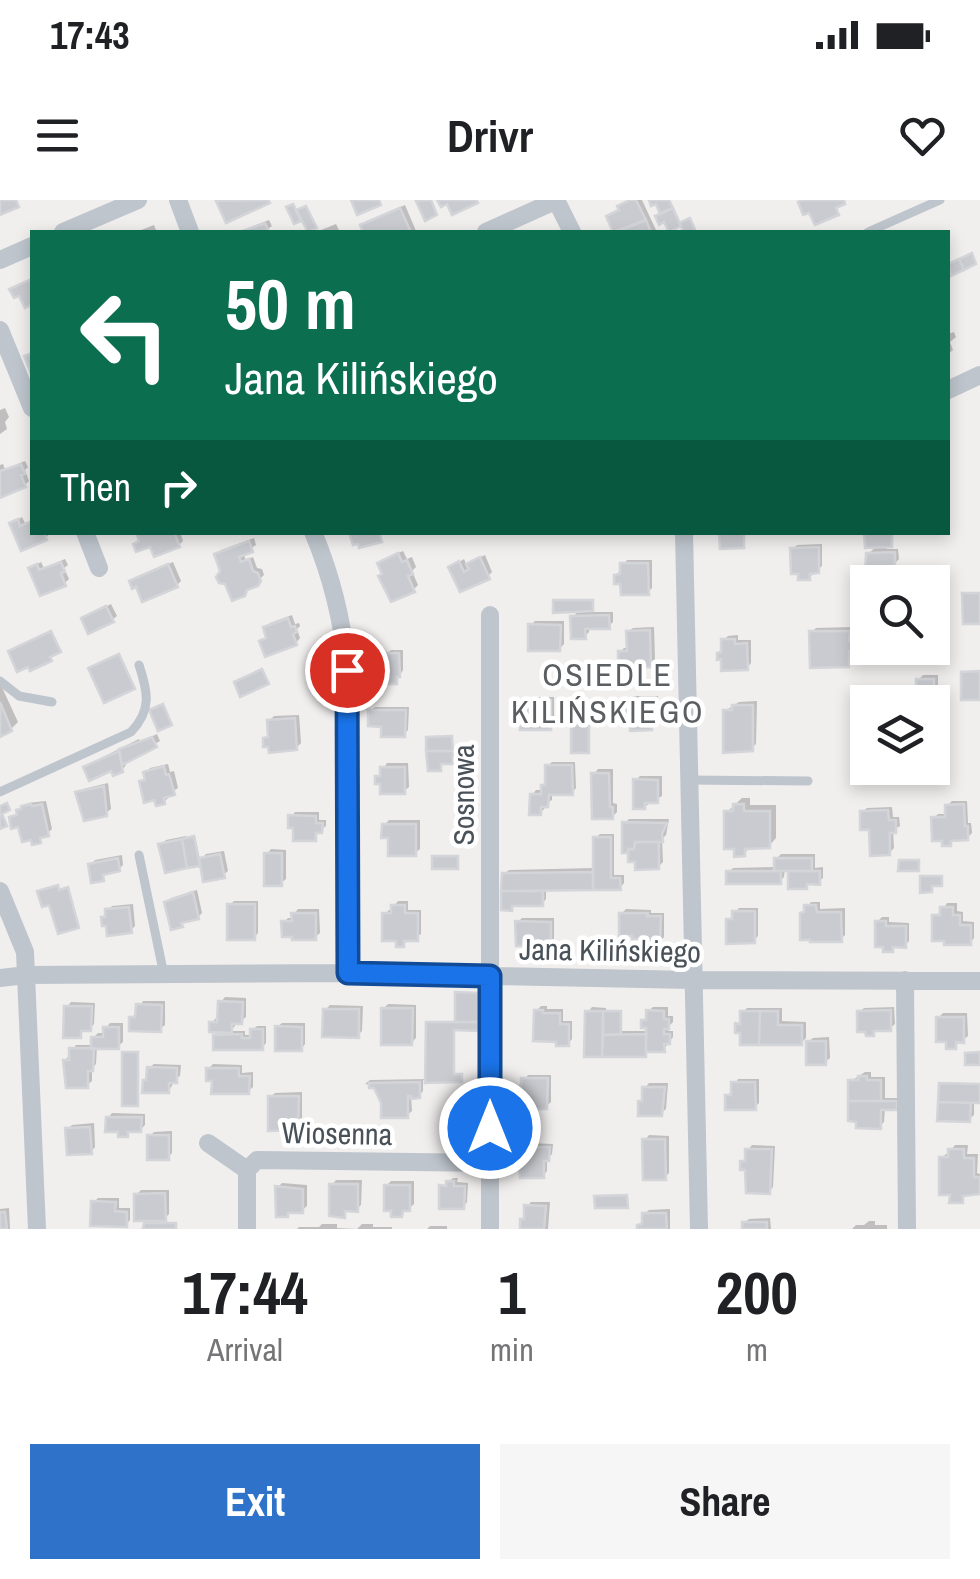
<!DOCTYPE html>
<html lang="en">
<head>
<meta charset="utf-8">
<style>
	body { margin:0; font-family:"Archivo Narrow",sans-serif; background:#f6f6f6; color:#202124; height:100vh; display:flex; flex-direction:column; font-size:38px; white-space:nowrap }
	* { box-sizing:border-box; margin:0 }
	p { font-size:32px; color:#757577 }
	.icon { flex:none; width:55px; height:55px; fill:none; stroke:currentColor; stroke-width:2; stroke-linecap:round; stroke-linejoin:round }
	.map { position:relative; height:1029px; overflow:hidden }
	.side { display:flex; flex-direction:column; background:#fff; flex:1 }
	.side>* { flex:none }
	.guide { position:absolute; left:30px; top:30px; width:920px; height:305px; border-radius:0px; box-shadow:0 5px 15px #0003; background:#0b6e4f; color:#fff; overflow:hidden }
	.buttons { position:absolute; left:850px; top:365px; display:grid; gap:20px }
	.buttons a { display:grid; place-items:center; width:100px; height:100px; border-radius:0px; background:#fff; box-shadow:0 5px 15px #0003; font-size:50px }
	.pin { position:absolute; display:grid; place-items:center; width:85px; height:85px; color:#fff; margin:-42px; border:5px solid #fff; border-radius:50%; box-shadow:0 2px 10px #0007 }
	.me { position:absolute; width:110px; margin:-55px; rotate:0deg; stroke-linejoin:round; filter:drop-shadow(0 0 8px #0008) }
	.turn { display:flex; align-items:center; gap:35px; height:210px; padding:0 30px; font-size:45px }
	.turn .icon { width:130px; height:130px; stroke-width:2.5 }
	.turn b { display:block; font-size:70px; line-height:85px }
	.then { display:flex; align-items:center; height:95px; padding:0 30px; background:#0003; gap:20px; font-size:38px }
	.eta { display:flex; justify-content:space-evenly; align-items:center; height:170px; text-align:center }
	.eta b { font-size:60px; font-weight:800; line-height:70px }
	.button { display:flex; gap:20px; margin-top:auto; padding:20px 30px }
	.button a { flex:1; height:115px; border-radius:0px; background:#2e72ca; color:#fff; font-size:40px; font-weight:800; line-height:115px; text-align:center }
	.button a+a { background:#f6f6f6; color:#202124 }
	.status { display:flex; justify-content:space-between; align-items:center; height:70px; padding:0 50px; background:#fff; direction:ltr }
	.status svg { height:28px; fill:currentColor }
	header { display:flex; justify-content:space-between; align-items:center; height:130px; padding:0 30px; background:#fff; font-size:45px; font-weight:800 }
	.map>svg:first-child { display:block }
</style>
</head>
<body>
<div class="status"><b>17:43</b><svg viewBox="0 0 49 12"><path d="M0 12V9h3v3zM5 12V6h3v6zM10 12V3h3v9zM15 12V0h3v12zM26 1h20v11H26zM47 4h2v5h-2z"/></svg></div>
<header><svg class="icon" aria-label="menu" viewBox="0 0 24 24"><path d="M4 6h16M4 12h16M4 18h16"/></svg>Drivr<svg class="icon" aria-label="heart" viewBox="0 0 24 24"><path d="M12 20l-8-8c-3-5 5-10 8-4 3-6 11-1 8 4z"/></svg></header>
<div class="map">
<svg width="980" height="1029" viewBox="0 0 980 1029">
	<rect width="100%" height="100%" fill="#f1eeee"/>
	<path fill="#0003" d="M629,0H642L656,30L653,32H616L609,17Z
		M405,5L416,31L414,32H366L363,26L367,21Z
		M269,20L272,26L263,32H238Z
		M336,24L340,32H316Z
		M154,25L156,30L154,32H136Z
		M954,132L956,137L950,142L953,150L948,154V134Z
		M5,208L9,217L5,222L7,229L0,234V210Z
		M25,261L28,267L25,270L29,281L25,285L0,290V265L3,264L5,269Z
		M22,317L25,323L32,320V332L50,333L46,338L22,347L12,323Z
		M138,332H180L183,341L179,345L136,344L141,339Z
		M867,332H893V343L886,349H898L899,359L895,363V382H873L868,354L878,345Z
		M254,338L256,345L243,353L246,360L253,357L257,368L262,369L264,375L244,394L217,355L221,350Z
		M822,344V366L809,378L793,349L797,345Z
		M403,351L407,359L412,357L416,367L412,371L418,385L413,390L384,373L380,363L384,359Z
		M485,355L492,372L488,376L461,389L451,367L464,359L467,366L474,360Z
		M65,359L68,365L64,368L69,379L65,383L31,368L41,362L44,368Z
		M627,360H652V388L648,392L623,382L616,376Z
		M173,362L181,381L177,385L137,384L132,382L136,377Z
		M557,400H593L594,407L589,412H613V422L609,426L589,427V432L585,436L573,417L580,409L556,401Z
		M111,404L117,416L112,420L84,418Z
		M292,415L295,424L299,423L300,426L297,429L300,438L296,443L262,441L266,437L265,428L270,423Z
		M535,421H564V444L559,449L531,425Z
		M654,427L655,460L650,465L629,459L620,452L624,448H629L628,432L633,428Z
		M853,427V437H857V444L853,449V460L848,464L812,432L816,428Z
		M738,435V440H751V463L747,468L719,454L724,449V440L728,436Z
		M391,450H403V470L396,482L386,454Z
		M923,475H938V510L933,514L932,502H919L918,480Z
		M0,483L18,522L11,529L0,534Z
		M633,496H658L659,512L655,516V523L651,528L629,501Z
		M528,497H554V523L550,528L523,501Z
		M757,501L756,544L751,548L725,511L739,502Z
		M375,507H409L408,530L404,534L383,524L370,512Z
		M299,515L301,543L296,548L265,539L270,534L269,521L274,516Z
		M157,534L160,541L125,561L126,565L122,570L86,567L91,563L139,539L140,542Z
		M552,562H575L576,588L572,593H552V600L545,604V608L540,613L532,595L536,590H544L547,583V566Z
		M387,563H408L409,587L404,591L378,577Z
		M168,564L170,572L174,571L178,588L168,594L169,597L164,602L142,582L150,568Z
		M598,569H613V603L617,604V612L612,617L594,574Z
		M640,576H662V596L644,607L636,580Z
		M108,583L111,609L106,613L78,593L83,589Z
		M742,598H750V605H776V638L769,646H751L744,654L727,612Z
		M46,601L52,629L39,641L12,618L28,603Z
		M952,601H967L968,623H971L972,633L967,638H955L950,643L934,618L938,614H947V606Z
		M892,607L893,617H899L900,626L893,630L894,648L889,653L862,612L867,608Z
		M295,612H319V620H326V626L319,631L315,638L291,617Z
		M629,619H669L666,635L662,639L663,662L658,667L625,623Z
		M389,620H420V649L415,653L390,635L384,625Z
		M600,634H614V675H624V683L620,688H546V699L542,704H515L511,708H504V674L509,670L595,668V638Z
		M186,636V638L195,636L200,660L206,654L224,651L228,671L223,675L202,660L199,663L161,645L166,640Z
		M271,649L286,650V679L281,683L267,654Z
		M781,654H815V668L823,667V678L818,682H811L806,687L790,669L785,668L784,677L780,681L729,672L733,668L776,667V659Z
		M122,655L123,665L119,669L107,671L103,678L91,665L95,660Z
		M197,690L202,713L198,717L187,719L181,725L167,703L171,698Z
		M234,701H258V733L254,738L230,705Z
		M398,701H408V710H421V734L403,744L385,714L389,710H394V706Z
		M811,702H820V709L845,708V735L841,739L802,714Z
		M947,703H957V711L963,712V721L974,722V738L970,743L947,739L935,716L942,711Z
		M133,704L135,726L130,731L109,723L103,718L112,706Z
		M739,708H758V736L754,740L729,720Z
		M298,709H319L320,733L315,737L284,722L288,718H294V714Z
		M626,709L651,710V713H664V737L659,742L621,714Z
		M882,717H889V722L909,723V741L905,745H896L892,750L877,722Z
		M522,718H554V739L550,743L518,722Z
		M459,792H479V827L454,828L455,874H463V878L423,880V891L419,896H411L412,911L407,915L383,903L376,886L365,884L370,880L428,879V823L457,821Z
		M225,797L246,798V817L241,821H235V826L230,831H245V835H252V830L257,826H266V843L262,848L215,836L221,830L212,823L216,818L220,819L221,802Z
		M143,801H165V825L160,829L132,818Z
		M71,802L95,803L94,824L90,829H84L80,836L67,807Z
		M388,804L416,805V838L411,843L383,809Z
		M330,805L363,806L362,831L358,835L325,810Z
		M541,806H547V809H563V821H572V839L568,844L536,811Z
		M592,807L606,808V811L621,810L622,831H649L644,821L648,816V811L653,807H668V816H673V822L668,827V831H673V837L664,849H651L645,855H587L588,812Z
		M894,807L895,824L890,828L877,829L873,833L859,812L864,808Z
		M747,808H782V821L806,822V838L801,843L738,824L743,819V812Z
		M943,813H967L968,836L955,846L938,818Z
		M110,823H123V842L118,846H97L96,864L92,868V881L87,885L65,861L76,845H93V838L98,833H106V828Z
		M282,823H305V844L301,849L277,827Z
		M829,837L830,858L825,862L808,842L813,838Z
		M154,864L181,865L180,876L173,880L172,886L168,891L145,881L149,877V868Z
		M213,864L242,865V873L253,872V887L248,891L214,879L208,869Z
		M865,872H871V877H885V898H900V903L896,907H885L884,922L880,926L859,919L851,881Z
		M528,875H551V902L546,906L517,888Z
		M738,879H759V903L755,907L728,896Z
		M649,883H668L666,909L661,913L640,902L645,897V888Z
		M943,883H980V900H974V915L969,919L940,918Z
		M302,892V923L297,928L270,897L275,893Z
		M112,913L145,914V925L140,930H131L127,934L108,918Z
		M94,923L95,947L91,952L68,929L72,925Z
		M172,931V953L168,957L150,936L154,932Z
		M649,935L669,936V973L665,977L645,940Z
		M529,943L553,944L552,954L547,959V971L543,976L520,951Z
		M752,945L775,946L773,987L769,991L742,962L748,957V950Z
		M955,945H968L967,954H978L977,973L980,974V991L966,993L962,1001L942,958L946,954H951V950Z
		M453,978H458L457,982L468,983L467,1002L463,1007L442,987Z
		M336,980H362L361,1005L357,1009H348L344,1016L332,985Z
		M391,981H414V1004L401,1015L386,986Z
		M282,983L307,985V1006L302,1010H292L287,1015L278,987Z
		M141,990H169V1014L160,1023H177V1029H147L146,1024L152,1018L136,995Z
		M98,998H119V1008H130V1020L126,1025L94,1002Z
		M531,1002H550L548,1029H522V1020L527,1015V1006Z
		M9,1008L10,1029H0V1009Z
		M670,1009V1029H640L644,1021V1014L649,1010Z
		M770,1018L771,1029H744V1023L749,1019Z
		M869,1021H875V1025H887V1029H852L856,1025H864Z
		M322,1024H337V1028L357,1029L362,1024H373V1027H392V1029H297L299,1027H319Z
		M430,1026H447V1029H427Z"/>
	<path fill="#c9cbd0" stroke="#d3d5d9" stroke-width="2.5" d="M0,0H16L19,7L0,15Z
		M268,0L270,3L226,23L216,1Z
		M351,0H379L381,5L357,15Z
		M431,0L437,15L425,21L416,1Z
		M476,0L478,3L452,15L447,4L441,7L437,0Z
		M630,0H636L646,20L613,32L606,16L619,10L617,6Z
		M649,0H669L673,8L660,14L656,4L651,6Z
		M803,0H844L845,4L836,8L839,15L815,25L809,13L803,15L798,2Z
		M293,4L301,21L294,24L286,7Z
		M306,6L317,28L308,32L296,10Z
		M400,8L411,32H363L360,25Z
		M673,8L681,26L669,32L664,22L659,25L655,16Z
		M690,18L696,32H684L679,23Z
		M646,20L651,32H617Z
		M265,23L269,32H240Z
		M972,53L976,64L964,70L959,59Z
		M959,59L964,70L951,76L948,64Z
		M32,79V107L31,105L25,108L19,96L14,98L9,89Z
		M32,153V176L24,156Z
		M21,264L25,274L21,275L26,287L0,298V271Z
		M18,319L20,326L32,321V332H44L47,340L21,351L9,323Z
		M136,332H174L180,347L154,357L150,347L136,352L133,344L139,341Z
		M355,332H379L382,342L359,348L358,344L353,345L350,335Z
		M719,332H744V348L720,349Z
		M864,332H892V347L865,348Z
		M249,341L253,352L239,357L241,362L249,359L253,371L258,373L261,381L258,386L247,390L245,396L232,401L225,384L219,383L216,377L220,371L214,354Z
		M819,347V373L810,374V380H798V374H791L790,348Z
		M895,352V366H892L891,382H870V374H865L866,353Z
		M398,353L402,362L407,360L413,374L408,376L415,392L391,402L378,376L382,374L377,363Z
		M480,357L490,379L460,392L448,367L459,361L464,372L469,369L466,364Z
		M61,362L65,372L61,373L66,386L40,396L28,368L37,364L39,370Z
		M620,363H648L649,395H621L620,384H614V375L620,374Z
		M168,364L178,387L142,402L136,387L132,389L129,381Z
		M962,393H980V424H963Z
		M553,400H593V411L553,413Z
		M106,406L114,422L88,434L81,418Z
		M609,415L610,429H585L586,439H571L570,416Z
		M288,418L291,427L295,426L297,432L293,434L297,445L265,457L259,441L266,438L263,427Z
		M528,424L561,425L560,451H528Z
		M650,430L651,467L627,468V461L618,462V451H627L626,431Z
		M51,431L61,452L50,457L52,461L30,471L28,467L17,472L8,451Z
		M809,431H850L849,441H854V451H849V467L810,468Z
		M721,439H735V444L747,443L748,470L721,471V459L717,460V453L721,452Z
		M384,453H399L400,477H397V484H384Z
		M119,454L135,489L104,503L88,468Z
		M262,469L269,484L240,497L234,482Z
		M980,471V500H961V472Z
		M916,479H934V516H932V502H916Z
		M655,499L656,519L652,520V530L630,531V513H626V500Z
		M521,500H551V530H520Z
		M0,502L12,531L0,537Z
		M163,504L172,525L158,531L149,510Z
		M732,505H753V551L723,553V510H732Z
		M853,506H868V557H854Z
		M368,510H406L405,537H381V527L368,526Z
		M295,518L297,550L269,553L268,547H263V538L268,537L267,520Z
		M571,523H589V553H571Z
		M452,536L453,551H426V537Z
		M152,537L157,547L122,565L119,549Z
		M119,551L123,572L113,576L111,571L89,581L83,567Z
		M426,551H453V564H441V571H428Z
		M545,565H572L573,595H549L548,607H541V615H529L530,594H541V585H545Z
		M164,566L166,575L169,574L175,595L164,598L165,604L156,606L154,600L144,603L139,581L145,580L143,572Z
		M380,567H405V594H380V584H375V576H380Z
		M591,573H609L610,607H613V619H592Z
		M633,579L658,580V603H645V609H633Z
		M104,586L107,616L84,621L75,592Z
		M7,603L10,610L2,614L7,626L0,629V606Z
		M31,604L32,606L42,604L49,636L40,638L41,643L32,645L31,640L22,642L18,627L11,629L9,617L17,615L16,610L21,609V606Z
		M733,604H744V611H770V648L745,649V656L734,657V649H724V611H733Z
		M964,604L965,626H968V640L951,641V646H942V641H932L931,617H945V605Z
		M888,610L889,620H896V633H890V655L870,656L869,630H860V611Z
		M288,615L316,616V623H323L322,633H316V641H293V628H288Z
		M622,622L667,623L662,634L663,642H635L634,649H628V653H622Z
		M382,624H416V656H388V638H381Z
		M194,636L200,666L187,668L182,639Z
		M593,637H611V678H620L621,690H593Z
		M182,639L187,668L165,673L158,644Z
		M635,642H659V669L635,670V662H628V649H634Z
		M264,653H282V686H264Z
		M220,654L225,678L203,682L199,658Z
		M432,656H458V669H432Z
		M118,658L120,671L103,675L104,681L91,683L88,664Z
		M774,658H812V671H774Z
		M899,660H919V671H898Z
		M726,671H781V684H726Z
		M788,671H820V685L807,684V689H788Z
		M593,672V690L501,691L502,673Z
		M920,676H942V686H932V692L920,693Z
		M58,685L59,690L68,687L79,728L58,734L49,705L42,707L37,691Z
		M501,691H543V706H512V711L501,710Z
		M193,692L199,719L181,723L183,727L171,730L164,702Z
		M227,704H255V740H227Z
		M391,705H405V713H418V741H404V747H396V741H382V713H391Z
		M804,705H816L817,712H841L842,742H810V740H800V713L804,712Z
		M129,707L132,733L107,736L106,726H102L101,717H105V709Z
		M940,707H953V715H960V725H971V745H944V741H932V715H940Z
		M732,711H755V743L726,744V719H732Z
		M291,713H316V740H292V737H282L281,721H292Z
		M619,713H648L647,716H661L660,744H646V739H632V736H619Z
		M515,721L551,722V746H516Z
		M875,721H886V726H906V748L893,747V752H883V747H875Z
		M455,792L478,793V822H455Z
		M218,801L243,802L242,824H232V833L209,832V822H217Z
		M136,804L162,805L161,832L129,831V817H135Z
		M64,806H92L91,831H81V838H63Z
		M381,808H413L412,845H381Z
		M323,809H359V838L322,837Z
		M534,810H543V813H560V824H569V846H556V842L533,841Z
		M646,810L664,811V819H669V829H664V834H670V844H664L665,852H646V828H641V820H646Z
		M891,810V831H874V836H866L865,832H857V811Z
		M585,811H603L602,857H584Z
		M603,811H621V834L603,835Z
		M740,811H760L759,845H740V833H735V823L740,824Z
		M760,811H778V825H802V845H759Z
		M936,817H964V843L956,842V849H946V842H936Z
		M426,822H478V831L454,830V874H462V882L425,883Z
		M275,826L302,827V851H275Z
		M103,827H119V849H91V837H103Z
		M250,829H263V850H213V835L242,834V838H250Z
		M646,834V857H602L603,835Z
		M806,841H826V865H806Z
		M69,848H94L93,871H88V888H66L63,860H69Z
		M122,852H138V906H122Z
		M965,853L980,852V865H965Z
		M147,867L177,868V883H169V893H142L143,880H146Z
		M206,868H239V876H250L249,894H211L212,881H206Z
		M858,876H867V880H881V901H848V880H858Z
		M521,878H548L547,909H521V896H515V887H521Z
		M420,882V898L411,899V896H408V918H381V903L374,888H369V883Z
		M731,882H755L756,910H725V895H731Z
		M939,883L980,884V903L938,902Z
		M642,887H665L662,916H638V901H642Z
		M268,896H299L298,930L268,931Z
		M848,901H897V910H881V929L856,928V922L848,921Z
		M938,902L971,903L970,922L937,921Z
		M106,917H142L141,932H128V937H118V932H105Z
		M90,927L92,954L67,955L65,928Z
		M147,935H169V960H147Z
		M642,939H665L666,980H643Z
		M522,947H550L549,961H544V978H520L517,949L522,950Z
		M745,949H772L770,994L746,993L745,970H740V961H745Z
		M948,949H964V958H974V977H980V994L963,996V1003H949L950,995H939V957H948Z
		M446,981H454V986H465L464,1009H439V985L446,986Z
		M329,984H358V1012L345,1011V1018L329,1016Z
		M384,985H410V1011H403L402,1017H391V1011H384Z
		M275,986L303,989V1013H288V1017H276Z
		M165,993L166,1021H134V994Z
		M627,995L628,1008H595L594,996Z
		M91,1001L116,1002L115,1011L127,1012V1027L90,1026Z
		M524,1005L546,1006L544,1029H520V1019H524Z
		M0,1012H5L7,1029H0Z
		M642,1013H666L667,1029H637V1025L642,1024Z
		M742,1022H767V1029H742Z
		M144,1023H176V1029H143Z"/>
	<g fill="none" stroke-linecap="round" stroke-linejoin="round">
		<path stroke="#bec5cc" stroke-width="9" d="M868,32L940,0
			M0,481L19,496L52,502
			M689,580L808,581
			M0,592L131,532C152,510 148,492 139,465
			M139,655L164,775"/>
		<path stroke="#bec5cc" stroke-width="18" d="M178,0L190,32
			M556,0L572,32
			M63,32L138,0
			M486,32L557,0
			M0,60L32,46
			M0,130L32,208
			M948,190L980,175
			M85,332L99,368
			M313,332C332,377 343,423 347,470L348,773
			M684,332L699,1029
			M0,691L25,752L37,1029
			M0,778L26,775L348,773L692,780L980,781
			M905,780L907,1029
			M208,943L247,970V1029
			M247,970L257,960L490,963
			M490,1029V415"/>
	</g>
	<g fill="none" stroke-linecap="round" stroke-linejoin="round">
		<g stroke="#114b97" stroke-width="25">
			<path id="route" d="M347,470L348,773L490,776V928"/>
		</g>
		<use href="#route" stroke="#1a73e8" stroke-width="18"/>
	</g>
	<g text-anchor="middle" dominant-baseline="central" stroke-width="9" stroke-linejoin="round" paint-order="stroke">
		<g font-size="30" fill="#495159" stroke="#fff">
			<text transform="translate(463 595) rotate(-90)">Sosnowa</text>
			<text transform="translate(610 750) rotate(1)">Jana Kilińskiego</text>
			<text transform="translate(337 933) rotate(1)">Wiosenna</text>
		</g>
		<g font-size="32" letter-spacing="2.5" fill="#5c5f62" stroke="#fff">
			<text x="608" y="474">OSIEDLE<tspan x="608" dy="37">KILIŃSKIEGO</tspan></text>
		</g>
	</g>
</svg>
<div class="buttons">
<a><svg class="icon" aria-label="search" viewBox="0 0 24 24"><circle cx="10" cy="10" r="6"/><path d="M15 15l6 6"/></svg></a>
<a><svg class="icon" aria-label="layers" viewBox="0 0 24 24"><path d="M12 4l9 5-9 5-9-5zM3 14l9 5 9-5"/></svg></a>
</div>
<div class="pin" style="left:347px;top:470px;background:#d93025"><svg class="icon" aria-label="arrive" viewBox="0 0 24 24"><path d="M6 21V4h12l-3 4 3 4H6"/></svg></div>
<svg class="me" style="left:490px;top:928px" viewBox="-20 -20 40 40"><circle r="17" fill="#1a73e8" stroke="#fff" stroke-width="3"/><path d="M0-11L8 9 0 5-8 9z" fill="#fff"/></svg>
<div class="guide">
<div class="turn"><svg class="icon" aria-label="left" viewBox="0 0 24 24"><path d="M17 20v-9H6M10 6l-5 5 5 5"/></svg><div><b>50 m</b>Jana Kilińskiego</div></div>
<div class="then">Then<svg class="icon" aria-label="right" viewBox="0 0 24 24"><path d="M7 20v-9h11M14 6l5 5-5 5"/></svg></div>
</div>
</div>
<section class="side">
<div class="eta">
<div><b>17:44</b><p>Arrival</p></div>
<div><b>1</b><p>min</p></div>
<div><b>200</b><p>m</p></div>
</div>
<div class="button"><a>Exit</a><a>Share</a></div>
</section>
</body>
</html>
